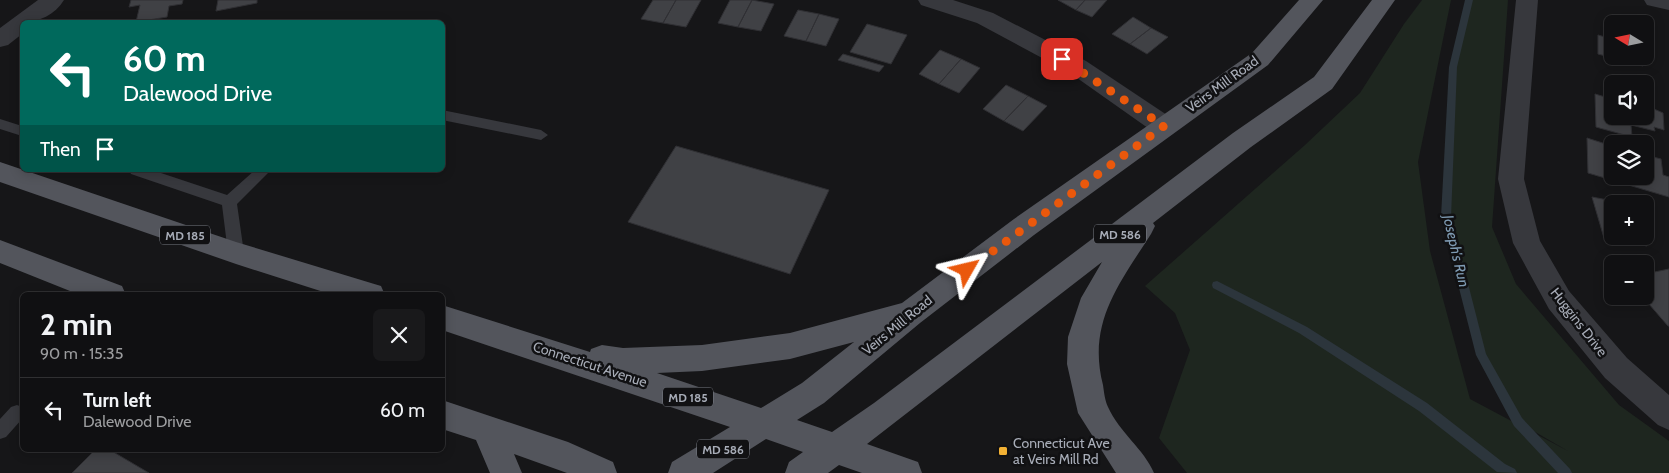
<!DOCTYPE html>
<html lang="en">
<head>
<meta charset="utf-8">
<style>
	body { margin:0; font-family:Cabin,sans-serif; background:#19191b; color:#f1f3f6; height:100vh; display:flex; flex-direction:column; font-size:19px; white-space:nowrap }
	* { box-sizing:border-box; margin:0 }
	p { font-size:16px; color:#9c9d9f }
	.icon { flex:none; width:28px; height:28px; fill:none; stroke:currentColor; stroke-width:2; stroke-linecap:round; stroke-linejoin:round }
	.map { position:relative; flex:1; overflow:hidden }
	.drawer { position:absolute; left:20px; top:292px; width:425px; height:160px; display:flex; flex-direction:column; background:#101012; border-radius:8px; box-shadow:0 2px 12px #0003,0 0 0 1px #303032 }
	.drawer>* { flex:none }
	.hud { position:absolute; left:20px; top:20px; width:425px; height:152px; border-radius:8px; box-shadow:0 2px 12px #0003,0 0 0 1px #303032; background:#00695c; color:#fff; overflow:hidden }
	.needle { width:32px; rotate:280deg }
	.buttons { position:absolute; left:1604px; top:15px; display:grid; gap:10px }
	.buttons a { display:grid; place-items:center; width:50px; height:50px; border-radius:8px; background:#101012; box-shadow:0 2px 12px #0003,0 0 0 1px #303032; font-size:25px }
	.pin { position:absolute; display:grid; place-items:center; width:42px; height:42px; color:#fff; margin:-21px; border-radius:10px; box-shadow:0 2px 8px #0006 }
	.me { position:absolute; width:55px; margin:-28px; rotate:53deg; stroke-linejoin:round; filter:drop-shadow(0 0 4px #0008) }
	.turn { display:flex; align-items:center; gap:18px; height:105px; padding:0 20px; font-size:22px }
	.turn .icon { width:65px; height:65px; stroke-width:2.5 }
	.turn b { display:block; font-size:35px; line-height:42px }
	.then { display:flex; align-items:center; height:48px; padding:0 20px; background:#0003; gap:10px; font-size:19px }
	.round { display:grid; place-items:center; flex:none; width:52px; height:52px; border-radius:8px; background:#19191b }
	.headline { display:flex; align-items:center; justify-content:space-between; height:85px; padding:0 20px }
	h1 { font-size:30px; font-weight:800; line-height:38px }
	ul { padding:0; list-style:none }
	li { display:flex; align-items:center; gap:15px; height:65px; padding:0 20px; border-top:1px solid #303032 }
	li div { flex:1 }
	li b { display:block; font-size:19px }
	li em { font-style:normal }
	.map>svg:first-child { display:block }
</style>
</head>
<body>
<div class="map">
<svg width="1669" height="473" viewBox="0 0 1669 473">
	<rect width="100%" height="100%" fill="#161618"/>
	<path fill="#1e261f" d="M1422,0H1451L1418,162L1430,251L1470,399L1568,451L1518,422L1481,355L1446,217L1453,67L1469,0H1508L1492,227L1516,284L1619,405L1669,441V473H1187L1159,438L1190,350L1175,313L1145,286L1305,145L1360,93L1404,24Z"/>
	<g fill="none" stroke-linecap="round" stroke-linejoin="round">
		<path fill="#2c353c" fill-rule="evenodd" d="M1465,0H1473L1457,67L1451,217L1486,354L1522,418L1570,469L1572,473H1558L1514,426L1476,355L1441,217L1449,67Z
			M1217,281L1307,327L1427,403L1505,464L1515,469L1517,473L1497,472L1419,411L1299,333L1213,288L1212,285L1213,282Z"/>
	</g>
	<path fill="#404145" stroke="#303034" d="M131,0H183L182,4L169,6L167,17L136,22L140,5L129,7Z
		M218,0H257V3L216,11Z
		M653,0H676L663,23L641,19Z
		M676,0H701L686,27L663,23Z
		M730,0H752L738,27L718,23Z
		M752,0L774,4L761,31L738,27Z
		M1058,0H1085L1076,10Z
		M1085,0H1107L1092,17L1076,10Z
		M798,10L819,14L806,41L784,36Z
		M819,14L839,19L826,46L806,41Z
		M1133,17L1151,28L1130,44L1112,34Z
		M867,24L907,35L891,64L850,52Z
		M1151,28L1168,37L1147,54L1130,44Z
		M1598,35L1612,39V56H1642L1643,66L1598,54Z
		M940,50L961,59L939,84L919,74Z
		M843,54L884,66L879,72L838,60Z
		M961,59L980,68L959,93L939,84Z
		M1006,85L1028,96L1004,121L983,109Z
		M1595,94L1612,99V116H1645V105L1663,113L1664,130L1654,127L1655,131L1631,125L1632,137L1596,127Z
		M1028,96L1047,106L1023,131L1004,121Z
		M1587,138L1612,146V176H1645V155L1661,159L1663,175L1669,177V197L1588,173Z
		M676,146L829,190L790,274L628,222Z
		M1592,197L1629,204H1612V236H1644L1647,246L1604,238Z
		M1669,269V326H1668L1642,296H1645V274Z
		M95,450H110L149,473H72Z"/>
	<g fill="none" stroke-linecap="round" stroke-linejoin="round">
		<path fill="#37383d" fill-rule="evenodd" d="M442,110L541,130L548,135L541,140L442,120Z
			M0,119L22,126V136L0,129Z
			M129,170H152L227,195L255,170H271L237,204L244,253L241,257L236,259L231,257L228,253L222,205L131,174Z
			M17,405L22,407V419L6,437L0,439V419L11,407Z"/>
		<path fill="#37383d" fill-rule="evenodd" d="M38,0H64C55,15 39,22 22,22V34L8,45L0,47V28Z
			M1516,0H1538L1524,179L1540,241L1569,291L1627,358L1669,395V430L1658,425L1605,378L1549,309L1513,243L1498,179Z
			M1644,0H1669V10L1647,5Z"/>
		<path fill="#37383d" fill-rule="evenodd" d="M918,0H953L993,13L1086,61L1173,119L1177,126L1173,133L1164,135L1155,133L1070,73L977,23L921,5Z"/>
		<path fill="#53555c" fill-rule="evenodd" d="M1299,0H1323L1268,65L1034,235L920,323L824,403L797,420L832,432L874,403L1233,133L1314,77L1372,0H1395L1332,89L1251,147L1153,223L1155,226L1151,234C1119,284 1087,323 1103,385C1104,392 1105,401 1108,407C1119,432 1144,449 1154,473H1116L1078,413L1067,364L1068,337L1081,298L1102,262L867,444L918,462L922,473H862L839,465L828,473H785L789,462L803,452L766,439L713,473H668L672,462L730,427L442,330V305L590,352L591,349L602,345L623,348L702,345L790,333L902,303L1014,219L1252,53ZM854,342L802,383L761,408L657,373L702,371L790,359Z
			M0,162L236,242L371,283L381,286L385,295H333L236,264L0,182Z
			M0,240L122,286L126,295H80L0,263Z
			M442,400L568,442L613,462L617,473H567L514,454L522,473H490L476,440L442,429Z"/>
	</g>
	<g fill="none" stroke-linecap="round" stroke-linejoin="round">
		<path stroke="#ea580c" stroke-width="9" stroke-dasharray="0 16.2" d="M967,270L1164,126L1062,59"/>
	</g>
	<rect fill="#f2b134" stroke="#111113" stroke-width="2" x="998" y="446" width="10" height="10" rx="2.5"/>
	<g text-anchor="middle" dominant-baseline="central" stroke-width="5" stroke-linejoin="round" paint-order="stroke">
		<g fill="#111113" stroke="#7b7e86" stroke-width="1">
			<rect x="1094" y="224.5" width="52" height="19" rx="4"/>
			<rect x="160" y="225.5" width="50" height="19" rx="4"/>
			<rect x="663" y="387.5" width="50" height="19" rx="4"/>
			<rect x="697" y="439.5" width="52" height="19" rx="4"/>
		</g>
		<g font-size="12" font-weight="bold" fill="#a8adb8">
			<text x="1120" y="234">MD 586</text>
			<text x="185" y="235">MD 185</text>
			<text x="688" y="397">MD 185</text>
			<text x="723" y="449">MD 586</text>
		</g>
		<g font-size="14" fill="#a8adb8" stroke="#111113">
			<text transform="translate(1222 84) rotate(-36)">Veirs Mill Road</text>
			<text transform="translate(1579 322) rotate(52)">Huggins Drive</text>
			<text transform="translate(897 325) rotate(-39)">Veirs Mill Road</text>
			<text transform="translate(590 364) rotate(18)">Connecticut Avenue</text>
		</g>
		<g font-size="14" fill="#a8adb8" stroke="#111113" text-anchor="start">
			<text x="1013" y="443">Connecticut Ave<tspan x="1013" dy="16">at Veirs Mill Rd</tspan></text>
		</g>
		<g font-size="15" font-style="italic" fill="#7f9bb3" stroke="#111113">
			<text transform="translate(1456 251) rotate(77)">Joseph's Run</text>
		</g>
	</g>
</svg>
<div class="buttons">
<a><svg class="needle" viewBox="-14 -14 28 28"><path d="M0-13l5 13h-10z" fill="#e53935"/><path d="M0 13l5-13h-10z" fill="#9c9d9f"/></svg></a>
<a><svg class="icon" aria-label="sound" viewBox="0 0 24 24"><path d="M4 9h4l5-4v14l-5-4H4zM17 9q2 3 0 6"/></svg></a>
<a><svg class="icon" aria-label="layers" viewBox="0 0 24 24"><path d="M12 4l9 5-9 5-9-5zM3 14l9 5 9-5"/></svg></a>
<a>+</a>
<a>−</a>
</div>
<div class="pin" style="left:1062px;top:59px;background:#d93025"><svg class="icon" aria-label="arrive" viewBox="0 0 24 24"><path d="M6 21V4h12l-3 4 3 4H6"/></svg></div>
<svg class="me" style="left:967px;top:270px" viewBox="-20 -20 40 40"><path d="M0-17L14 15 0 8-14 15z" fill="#ea580c" stroke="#fff" stroke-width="4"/></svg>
<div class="hud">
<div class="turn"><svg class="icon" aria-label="left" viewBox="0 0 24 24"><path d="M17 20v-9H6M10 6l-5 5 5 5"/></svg><div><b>60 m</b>Dalewood Drive</div></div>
<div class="then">Then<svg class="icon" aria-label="arrive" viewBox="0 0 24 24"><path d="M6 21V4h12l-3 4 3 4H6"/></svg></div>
</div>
<section class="drawer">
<div class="headline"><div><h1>2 min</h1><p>90 m · 15:35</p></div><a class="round"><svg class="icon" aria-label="close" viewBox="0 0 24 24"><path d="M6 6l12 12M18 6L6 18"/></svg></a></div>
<ul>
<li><svg class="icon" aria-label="left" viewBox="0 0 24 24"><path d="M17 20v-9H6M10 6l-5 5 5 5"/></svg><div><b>Turn left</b><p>Dalewood Drive</p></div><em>60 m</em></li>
</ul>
</section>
</div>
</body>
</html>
